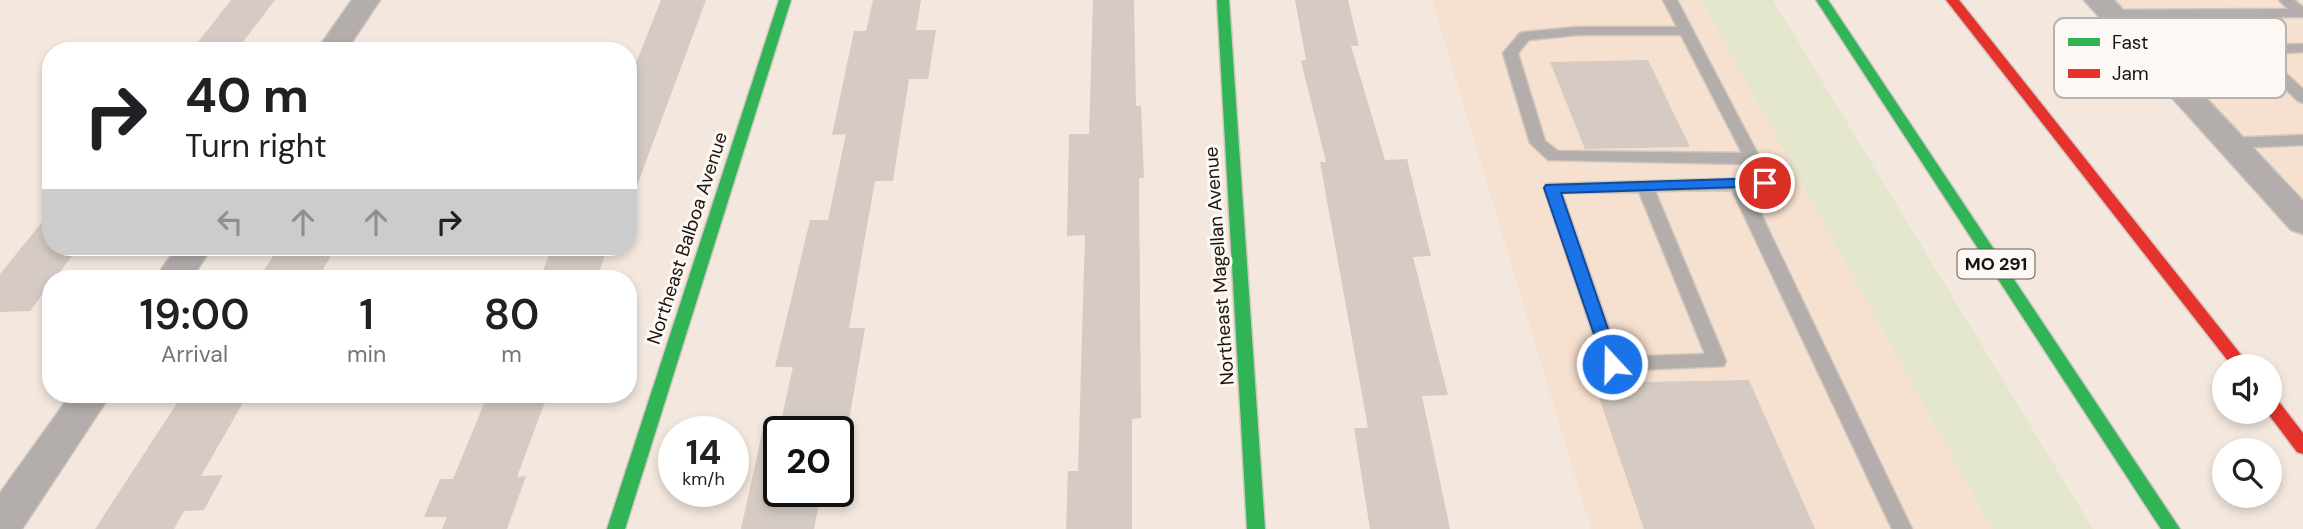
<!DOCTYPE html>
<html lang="en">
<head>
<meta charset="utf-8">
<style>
	body { margin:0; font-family:"DM Sans",sans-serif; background:#f6f6f6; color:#202124; height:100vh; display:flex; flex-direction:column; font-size:26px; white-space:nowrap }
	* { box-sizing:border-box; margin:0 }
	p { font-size:23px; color:#757577 }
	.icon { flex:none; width:38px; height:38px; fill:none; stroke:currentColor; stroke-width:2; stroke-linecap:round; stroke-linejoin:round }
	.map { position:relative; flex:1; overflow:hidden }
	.drawer { position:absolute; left:42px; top:270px; width:595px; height:133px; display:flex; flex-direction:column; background:#fff; border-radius:28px; box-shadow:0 4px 10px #0003 }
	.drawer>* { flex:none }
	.banner { position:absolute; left:42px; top:42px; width:595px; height:214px; border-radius:28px; box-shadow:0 4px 10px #0003; background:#fff; color:#202124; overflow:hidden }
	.tools { position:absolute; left:2212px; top:354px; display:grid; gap:14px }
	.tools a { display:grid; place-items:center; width:70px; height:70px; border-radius:50%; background:#fff; box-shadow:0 4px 10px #0003; font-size:35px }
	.speed { position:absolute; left:658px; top:416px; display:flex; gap:14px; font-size:35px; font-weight:700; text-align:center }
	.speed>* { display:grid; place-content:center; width:91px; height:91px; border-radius:50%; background:#fff; box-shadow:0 4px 10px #0003; line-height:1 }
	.speed small { font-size:18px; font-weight:400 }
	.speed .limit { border:4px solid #111; border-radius:10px; background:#fff; color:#111 }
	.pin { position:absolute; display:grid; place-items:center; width:60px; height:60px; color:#fff; margin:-30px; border:4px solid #fff; border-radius:50%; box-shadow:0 2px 7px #0007 }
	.me { position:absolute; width:77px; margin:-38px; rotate:339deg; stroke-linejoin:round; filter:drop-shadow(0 0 5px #0008) }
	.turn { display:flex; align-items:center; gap:24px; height:147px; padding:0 28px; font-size:32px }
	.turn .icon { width:91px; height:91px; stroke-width:2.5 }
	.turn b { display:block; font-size:49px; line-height:60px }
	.lanes { display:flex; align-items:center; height:66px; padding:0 28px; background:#0003; justify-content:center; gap:35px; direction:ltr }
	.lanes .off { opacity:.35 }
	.eta { display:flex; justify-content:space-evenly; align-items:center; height:119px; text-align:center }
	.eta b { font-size:42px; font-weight:600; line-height:49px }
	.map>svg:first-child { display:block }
</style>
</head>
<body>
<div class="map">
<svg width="2303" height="529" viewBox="0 0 2303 529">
	<rect width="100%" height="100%" fill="#f4e8de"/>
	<path fill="#f6e0cf" d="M1432,0H1701L1992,529H1591Z
		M2109,0H2303V208Z"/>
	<path fill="#e4e6cd" d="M1701,0H1773L2093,529H1992Z"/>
	<path fill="#d5cbc4" d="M231,0H275L236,51H191Z
		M661,0H706L632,199L628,198V83Z
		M873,0H921L916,30H936L928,79H909L893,181H875L849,328H865L847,432H779V492H821L814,529H741L765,420L779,422V430L793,367H775L810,220H828L846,134L832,135L854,31H866Z
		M1093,0H1134L1136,106H1141L1144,178H1139L1141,418L1132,419V529H1066L1068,471H1078L1085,235L1067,236L1069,134H1089Z
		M1295,0H1348L1359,46H1351L1385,160L1407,159L1431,256L1413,257L1448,395L1422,396L1450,529H1370L1354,428H1368L1320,162H1326L1301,61L1306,60Z
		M1648,60L1690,147L1585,149L1550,62Z
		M51,211V247H79L55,278H51V283L30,311L0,312V274Z
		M279,247H336L318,278H259Z
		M552,247H608L597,278H540Z
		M1749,380L1815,529H1644L1594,383Z
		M183,394H248L201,476L223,475L204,510L184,511L174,529H95Z
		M488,394H548L517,477L526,476L507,529H442L447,517H424L440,479H453Z"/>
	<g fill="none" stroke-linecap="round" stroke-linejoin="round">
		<g stroke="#d0c6be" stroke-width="3">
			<path id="lane" d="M1663,0H1677L1773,183L1765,189H1749L1912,529H1892L1732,190L1655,191L1726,361L1724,366L1612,371L1605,369L1603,364L1544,188L1546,184L1754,178L1747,164L1548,160L1530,143L1503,53L1520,33L1525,32L1577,27H1677ZM1577,35H1681L1742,153L1558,151L1545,141L1518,53L1529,40ZM1639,192L1705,354L1619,357L1562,193Z
				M2279,0H2294L2303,7V17L2111,18L2104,14L2111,10L2288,9Z
				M2303,44V52L2265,54L2303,89V103L2298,101L2249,54L2147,57L2140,53L2147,49Z
				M2303,135V145L2231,148L2223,143L2231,138Z"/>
		</g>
		<g stroke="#d0c6be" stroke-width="3">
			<path id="street" d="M352,0H380L346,51H316Z
				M2084,0H2114L2303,201V234L2291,230Z
				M177,247H212L192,278H155Z
				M71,394H111L22,529H0V493Z"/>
		</g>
		<g stroke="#d0c6be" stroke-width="3">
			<path id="fast" d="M779,0H791L625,529H607Z
				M1217,0H1229L1265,529H1247Z
				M1816,0H1828L2180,529H2161Z"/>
		</g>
		<g stroke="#d0c6be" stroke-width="3">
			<path id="jam" d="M1946,0H1959L2250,366H2232Z
				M2270,396L2276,398L2303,433V454L2297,452L2266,411H2270Z"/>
		</g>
		<use href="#lane" fill="#b3aeab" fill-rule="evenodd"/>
		<use href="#street" fill="#b3aeab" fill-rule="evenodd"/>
		<use href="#fast" fill="#30b455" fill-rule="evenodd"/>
		<use href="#jam" fill="#e5322d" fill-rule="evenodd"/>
	</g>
	<path fill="#1a73e8" stroke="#114b97" stroke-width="2" d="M1765,178L1773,183L1771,186L1561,193L1620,364L1618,369H1606L1544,188L1546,185Z"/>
	<g text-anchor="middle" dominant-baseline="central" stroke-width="6" stroke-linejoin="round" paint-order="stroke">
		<rect fill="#fdf8f4" stroke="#5f5852" stroke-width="2" x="1957.5" y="249.5" width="77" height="29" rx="5"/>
		<g font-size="18" font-weight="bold" fill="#1b130d">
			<text x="1996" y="264">MO 291</text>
		</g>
		<g font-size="19" fill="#1b130d" stroke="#fdf8f4">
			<text transform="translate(687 238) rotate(-72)">Northeast Balboa Avenue</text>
			<text transform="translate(1219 266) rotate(-94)">Northeast Magellan Avenue</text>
		</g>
	</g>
	<rect x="2054" y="18" width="232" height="80" rx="10" fill="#fdf8f4" stroke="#b9b3af" stroke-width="2"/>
	<rect x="2068" y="38" width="32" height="8" fill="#30b455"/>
	<rect x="2068" y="69" width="32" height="9" fill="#e5322d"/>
	<g font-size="19" fill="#1b130d">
		<text x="2112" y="49">Fast</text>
		<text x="2112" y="80">Jam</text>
	</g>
</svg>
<div class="tools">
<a><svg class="icon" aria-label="sound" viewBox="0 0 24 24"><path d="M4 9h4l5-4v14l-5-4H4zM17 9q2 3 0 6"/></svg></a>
<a><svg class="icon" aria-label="search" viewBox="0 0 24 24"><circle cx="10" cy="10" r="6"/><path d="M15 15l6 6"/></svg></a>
</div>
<div class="speed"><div>14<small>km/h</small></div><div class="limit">20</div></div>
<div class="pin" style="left:1765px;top:183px;background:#d93025"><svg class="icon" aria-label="arrive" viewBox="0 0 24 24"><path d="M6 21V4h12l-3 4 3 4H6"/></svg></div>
<svg class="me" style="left:1612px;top:364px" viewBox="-20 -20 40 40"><circle r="17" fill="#1a73e8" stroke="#fff" stroke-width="3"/><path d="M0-11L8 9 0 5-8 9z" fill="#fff"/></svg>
<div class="banner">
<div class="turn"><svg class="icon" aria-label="right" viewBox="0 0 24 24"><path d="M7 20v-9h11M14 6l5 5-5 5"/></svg><div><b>40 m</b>Turn right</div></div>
<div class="lanes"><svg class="icon off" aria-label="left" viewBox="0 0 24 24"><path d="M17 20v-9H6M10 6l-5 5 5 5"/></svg><svg class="icon off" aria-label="ahead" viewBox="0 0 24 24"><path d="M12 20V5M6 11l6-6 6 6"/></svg><svg class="icon off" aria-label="ahead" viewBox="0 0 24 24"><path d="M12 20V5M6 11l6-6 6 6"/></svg><svg class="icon" aria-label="right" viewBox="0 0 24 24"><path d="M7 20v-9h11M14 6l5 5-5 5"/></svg></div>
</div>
<section class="drawer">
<div class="eta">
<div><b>19:00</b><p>Arrival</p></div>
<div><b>1</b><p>min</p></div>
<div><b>80</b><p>m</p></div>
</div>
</section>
</div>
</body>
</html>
